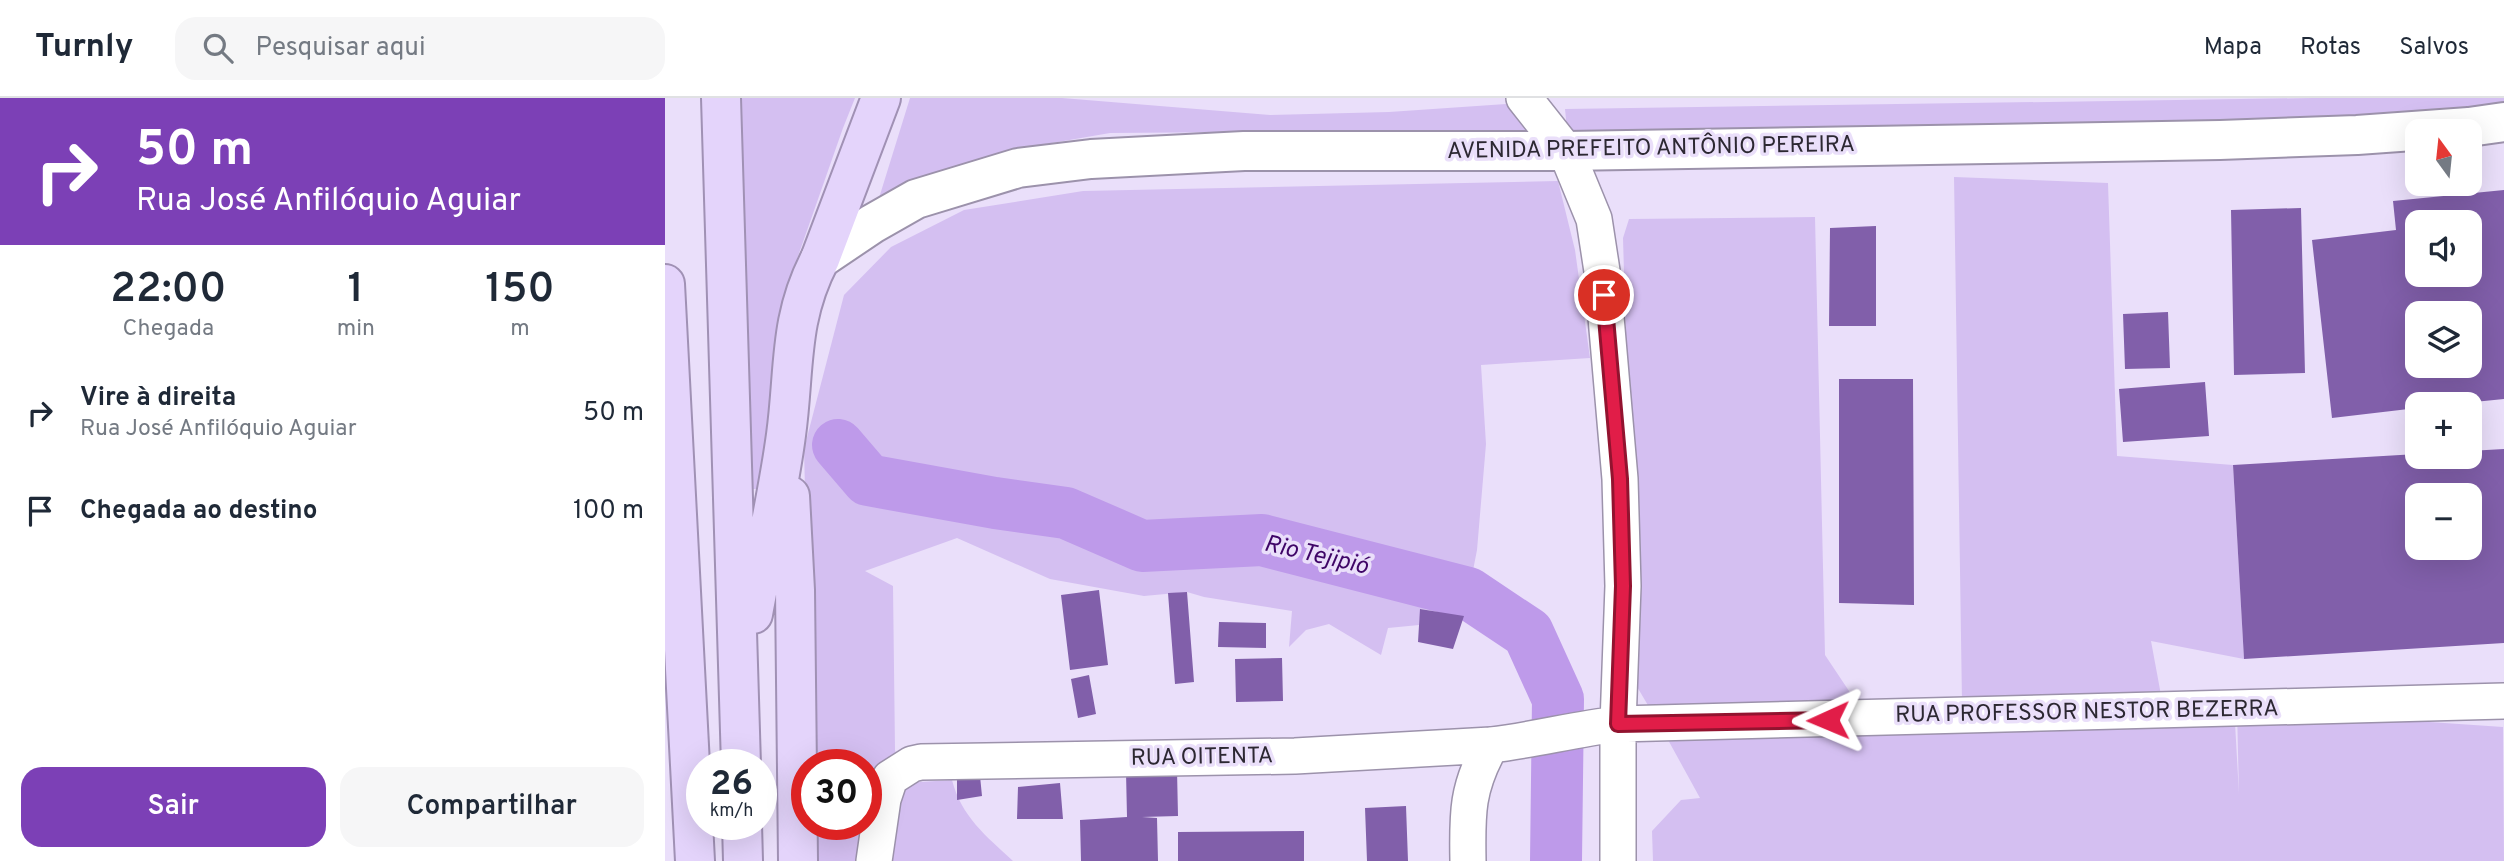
<!DOCTYPE html>
<html lang="pt">
<head>
<meta charset="utf-8">
<style>
	body { margin:0; font-family:Overpass,sans-serif; background:#f6f6f7; color:#1f2937; height:100vh; display:flex; flex-direction:column; font-size:26px; white-space:nowrap }
	* { box-sizing:border-box; margin:0 }
	p { font-size:23px; color:#747a83 }
	.icon { flex:none; width:38px; height:38px; fill:none; stroke:currentColor; stroke-width:2; stroke-linecap:round; stroke-linejoin:round }
	.map { position:relative; flex:1; overflow:hidden }
	.details { display:flex; flex-direction:column; background:#fff; width:665px }
	.details>* { flex:none }
	.hud { background:#7c40b6; color:#fff; overflow:hidden }
	.needle { width:46px; rotate:345deg }
	.buttons { position:absolute; left:1740px; top:21px; display:grid; gap:14px }
	.buttons a { display:grid; place-items:center; width:77px; height:77px; border-radius:14px; background:#fff; box-shadow:0 7px 28px #0002; font-size:35px }
	.speed { position:absolute; left:21px; top:651px; display:flex; gap:14px; font-size:35px; font-weight:700; text-align:center }
	.speed>* { display:grid; place-content:center; width:91px; height:91px; border-radius:50%; background:#fff; box-shadow:0 7px 28px #0002; line-height:1 }
	.speed small { font-size:18px; font-weight:400 }
	.speed .limit { border:10px solid #d22; background:#fff; color:#111 }
	.pin { position:absolute; display:grid; place-items:center; width:60px; height:60px; color:#fff; margin:-30px; border:4px solid #fff; border-radius:50%; box-shadow:0 2px 7px #0007 }
	.me { position:absolute; width:77px; margin:-38px; rotate:269deg; stroke-linejoin:round; filter:drop-shadow(0 0 5px #0008) }
	.turn { display:flex; align-items:center; gap:24px; height:147px; padding:0 21px; font-size:32px }
	.turn .icon { width:91px; height:91px; stroke-width:2.5 }
	.turn b { display:block; font-size:49px; line-height:60px }
	.eta { display:flex; justify-content:space-evenly; align-items:center; height:119px; text-align:center }
	.eta b { font-size:42px; font-weight:600; line-height:49px }
	.action { display:flex; gap:14px; margin-top:auto; padding:14px 21px }
	.action a { flex:1; height:80px; border-radius:21px; background:#7c40b6; color:#fff; font-size:28px; font-weight:600; line-height:80px; text-align:center }
	.action a+a { background:#f6f6f7; color:#1f2937 }
	ul { padding:0; list-style:none }
	li { display:flex; align-items:center; gap:21px; height:98px; padding:0 21px }
	li div { flex:1 }
	li b { display:block; font-size:26px }
	li em { font-style:normal }
	header { display:flex; align-items:center; gap:42px; box-sizing:border-box; height:98px; padding:0 35px; background:#fff; border-bottom:2px solid #e0e1e3 }
	header strong { font-size:33px }
	nav { display:flex; gap:38px; margin-inline-start:auto; font-size:24px }
	.search { width:490px; height:63px; background:#f6f6f7; display:flex; align-items:center; gap:18px; box-sizing:border-box; padding:0 24px; border-radius:21px; color:#747a83; font-size:26px }
	main { display:flex; flex:1; min-height:0 }
	.map>svg:first-child { display:block }
</style>
</head>
<body>
<header>
<strong>Turnly</strong>
<div class="search"><svg class="icon" aria-label="search" viewBox="0 0 24 24"><circle cx="10" cy="10" r="6"/><path d="M15 15l6 6"/></svg>Pesquisar aqui</div>
<nav><a>Mapa</a><a>Rotas</a><a>Salvos</a></nav>
</header>
<main>
<section class="details">
<div class="hud">
<div class="turn"><svg class="icon" aria-label="right" viewBox="0 0 24 24"><path d="M7 20v-9h11M14 6l5 5-5 5"/></svg><div><b>50 m</b>Rua José Anfilóquio Aguiar</div></div>
</div>
<div class="eta">
<div><b>22:00</b><p>Chegada</p></div>
<div><b>1</b><p>min</p></div>
<div><b>150</b><p>m</p></div>
</div>
<ul>
<li><svg class="icon" aria-label="right" viewBox="0 0 24 24"><path d="M7 20v-9h11M14 6l5 5-5 5"/></svg><div><b>Vire à direita</b><p>Rua José Anfilóquio Aguiar</p></div><em>50 m</em></li>
<li><svg class="icon" aria-label="arrive" viewBox="0 0 24 24"><path d="M6 21V4h12l-3 4 3 4H6"/></svg><div><b>Chegada ao destino</b></div><em>100 m</em></li>
</ul>
<div class="action"><a>Sair</a><a>Compartilhar</a></div>
</section>
<div class="map">
<svg width="1839" height="763" viewBox="0 0 1839 763">
	<rect width="100%" height="100%" fill="#eadffa"/>
	<path fill="#d4bff1" d="M77,0H190L178,30L132,161L96,391H81Z
		M245,0H397L605,17L724,14L841,6L861,32L445,35L358,50L214,100Z
		M1648,0H1839V14L1804,18L910,39L902,31L900,11Z
		M1289,79L1443,85L1452,358L1568,367L1579,561L1486,543L1496,597L1297,604Z
		M893,83L910,152L925,260L816,267L821,346L812,452L799,518L756,511L754,527L723,530L716,557L664,526L641,532L624,549L627,513L539,499L522,494L479,498L385,481L292,440L200,473L228,488L230,652L234,668L203,763H148V726H201V667H147L139,351L179,197L226,149L299,112L418,93Z
		M1150,119L1160,557L1190,602L984,609L971,587L958,140L964,121Z
		M1572,611L1838,629L1839,763H988L987,733L1016,702L1035,700L1002,640L1570,625L1574,696Z
		M287,682C296,718 321,738 348,763H217L239,685Z"/>
	<g fill="none" stroke-linecap="round" stroke-linejoin="round">
		<path stroke="#be9aea" stroke-width="52" d="M173,347L203,382L330,405L401,415L477,448L597,442L803,495L863,535L893,601L891,763"/>
	</g>
	<path fill="#815faa" fill-rule="evenodd" d="M1839,92V301L1789,306H1752V310L1667,320L1647,142L1731,132L1728,103ZM1752,124H1804V177H1752ZM1752,215H1804V268H1752Z
		M1636,110L1640,275L1569,277L1566,112Z
		M1211,128V228H1164L1165,130Z
		M1503,214L1505,270L1460,271L1458,216Z
		M1174,281H1248L1249,507L1174,505Z
		M1540,284L1544,338L1458,344L1454,291Z
		M1839,351V545L1579,561L1568,367L1752,356V359H1804V353ZM1752,397H1804V450H1752Z
		M434,492L443,567L405,572L396,497Z
		M522,494L529,584L510,586L503,495Z
		M755,511L799,518L788,551L753,544Z
		M554,524L601,525V550L553,549Z
		M617,560L618,603L571,604L570,561Z
		M424,577L431,616L413,620L406,581Z
		M512,672L513,718L477,719L492,720L493,763H416L415,722L462,719L461,674Z
		M292,676L315,678L317,698L292,702Z
		M395,685L398,721H352L353,689Z
		M741,708L743,763H702L700,710Z
		M639,733V763H513V734Z"/>
	<g fill="none" stroke-linecap="round" stroke-linejoin="round">
		<g stroke="#9c92ab" stroke-width="38">
			<path id="minor" d="M859,0L901,53L929,121L937,173L955,381L958,488L953,626V763
				M209,763L218,701L225,680L247,666L256,664L630,658L826,647
				M803,763C802,715 802,689 826,647C869,642 910,631 953,626L1839,603"/>
		</g>
		<g stroke="#9c92ab" stroke-width="42">
			<path id="tertiary" d="M155,161L207,126L251,101L353,70L426,61L579,53H901L1555,42L1692,37L1804,29L1839,24"/>
		</g>
		<g stroke="#a091b4" stroke-width="42">
			<path id="trunk" d="M56,0L76,667
				M0,186L30,763
				M125,398L130,492L133,763
				M88,516C99,456 113,397 121,337C130,272 123,222 155,161L216,0
				M77,726L78,763"/>
		</g>
		<use href="#minor" stroke="#fff" stroke-width="35"/>
		<use href="#tertiary" stroke="#fff" stroke-width="38"/>
		<use href="#trunk" stroke="#e4d4fb" stroke-width="38"/>
	</g>
	<g fill="none" stroke-linecap="round" stroke-linejoin="round">
		<g stroke="#92132f" stroke-width="18">
			<path id="route" d="M939,197L955,381L958,488L953,626L1163,622"/>
		</g>
		<use href="#route" stroke="#e11d48" stroke-width="12"/>
	</g>
	<g text-anchor="middle" dominant-baseline="central" stroke-width="7" stroke-linejoin="round" paint-order="stroke">
		<g font-size="23" fill="#2c2832" stroke="#eadffa">
			<text transform="translate(986 51) rotate(-1)">AVENIDA PREFEITO ANTÔNIO PEREIRA</text>
			<text transform="translate(1422 615) rotate(-1)">RUA PROFESSOR NESTOR BEZERRA</text>
			<text transform="translate(537 660) rotate(-1)">RUA OITENTA</text>
		</g>
		<g font-size="24" font-style="italic" fill="#3f0567" stroke="#eadffa">
			<text transform="translate(651 458) rotate(13)">Rio Tejipió</text>
		</g>
	</g>
</svg>
<div class="buttons">
<a><svg class="needle" viewBox="-14 -14 28 28"><path d="M0-13l5 13h-10z" fill="#e53935"/><path d="M0 13l5-13h-10z" fill="#747a83"/></svg></a>
<a><svg class="icon" aria-label="sound" viewBox="0 0 24 24"><path d="M4 9h4l5-4v14l-5-4H4zM17 9q2 3 0 6"/></svg></a>
<a><svg class="icon" aria-label="layers" viewBox="0 0 24 24"><path d="M12 4l9 5-9 5-9-5zM3 14l9 5 9-5"/></svg></a>
<a>+</a>
<a>−</a>
</div>
<div class="speed"><div>26<small>km/h</small></div><div class="limit">30</div></div>
<div class="pin" style="left:939px;top:197px;background:#d93025"><svg class="icon" aria-label="arrive" viewBox="0 0 24 24"><path d="M6 21V4h12l-3 4 3 4H6"/></svg></div>
<svg class="me" style="left:1163px;top:622px" viewBox="-20 -20 40 40"><path d="M0-17L14 15 0 8-14 15z" fill="#e11d48" stroke="#fff" stroke-width="4"/></svg>
</div>
</main>
</body>
</html>
